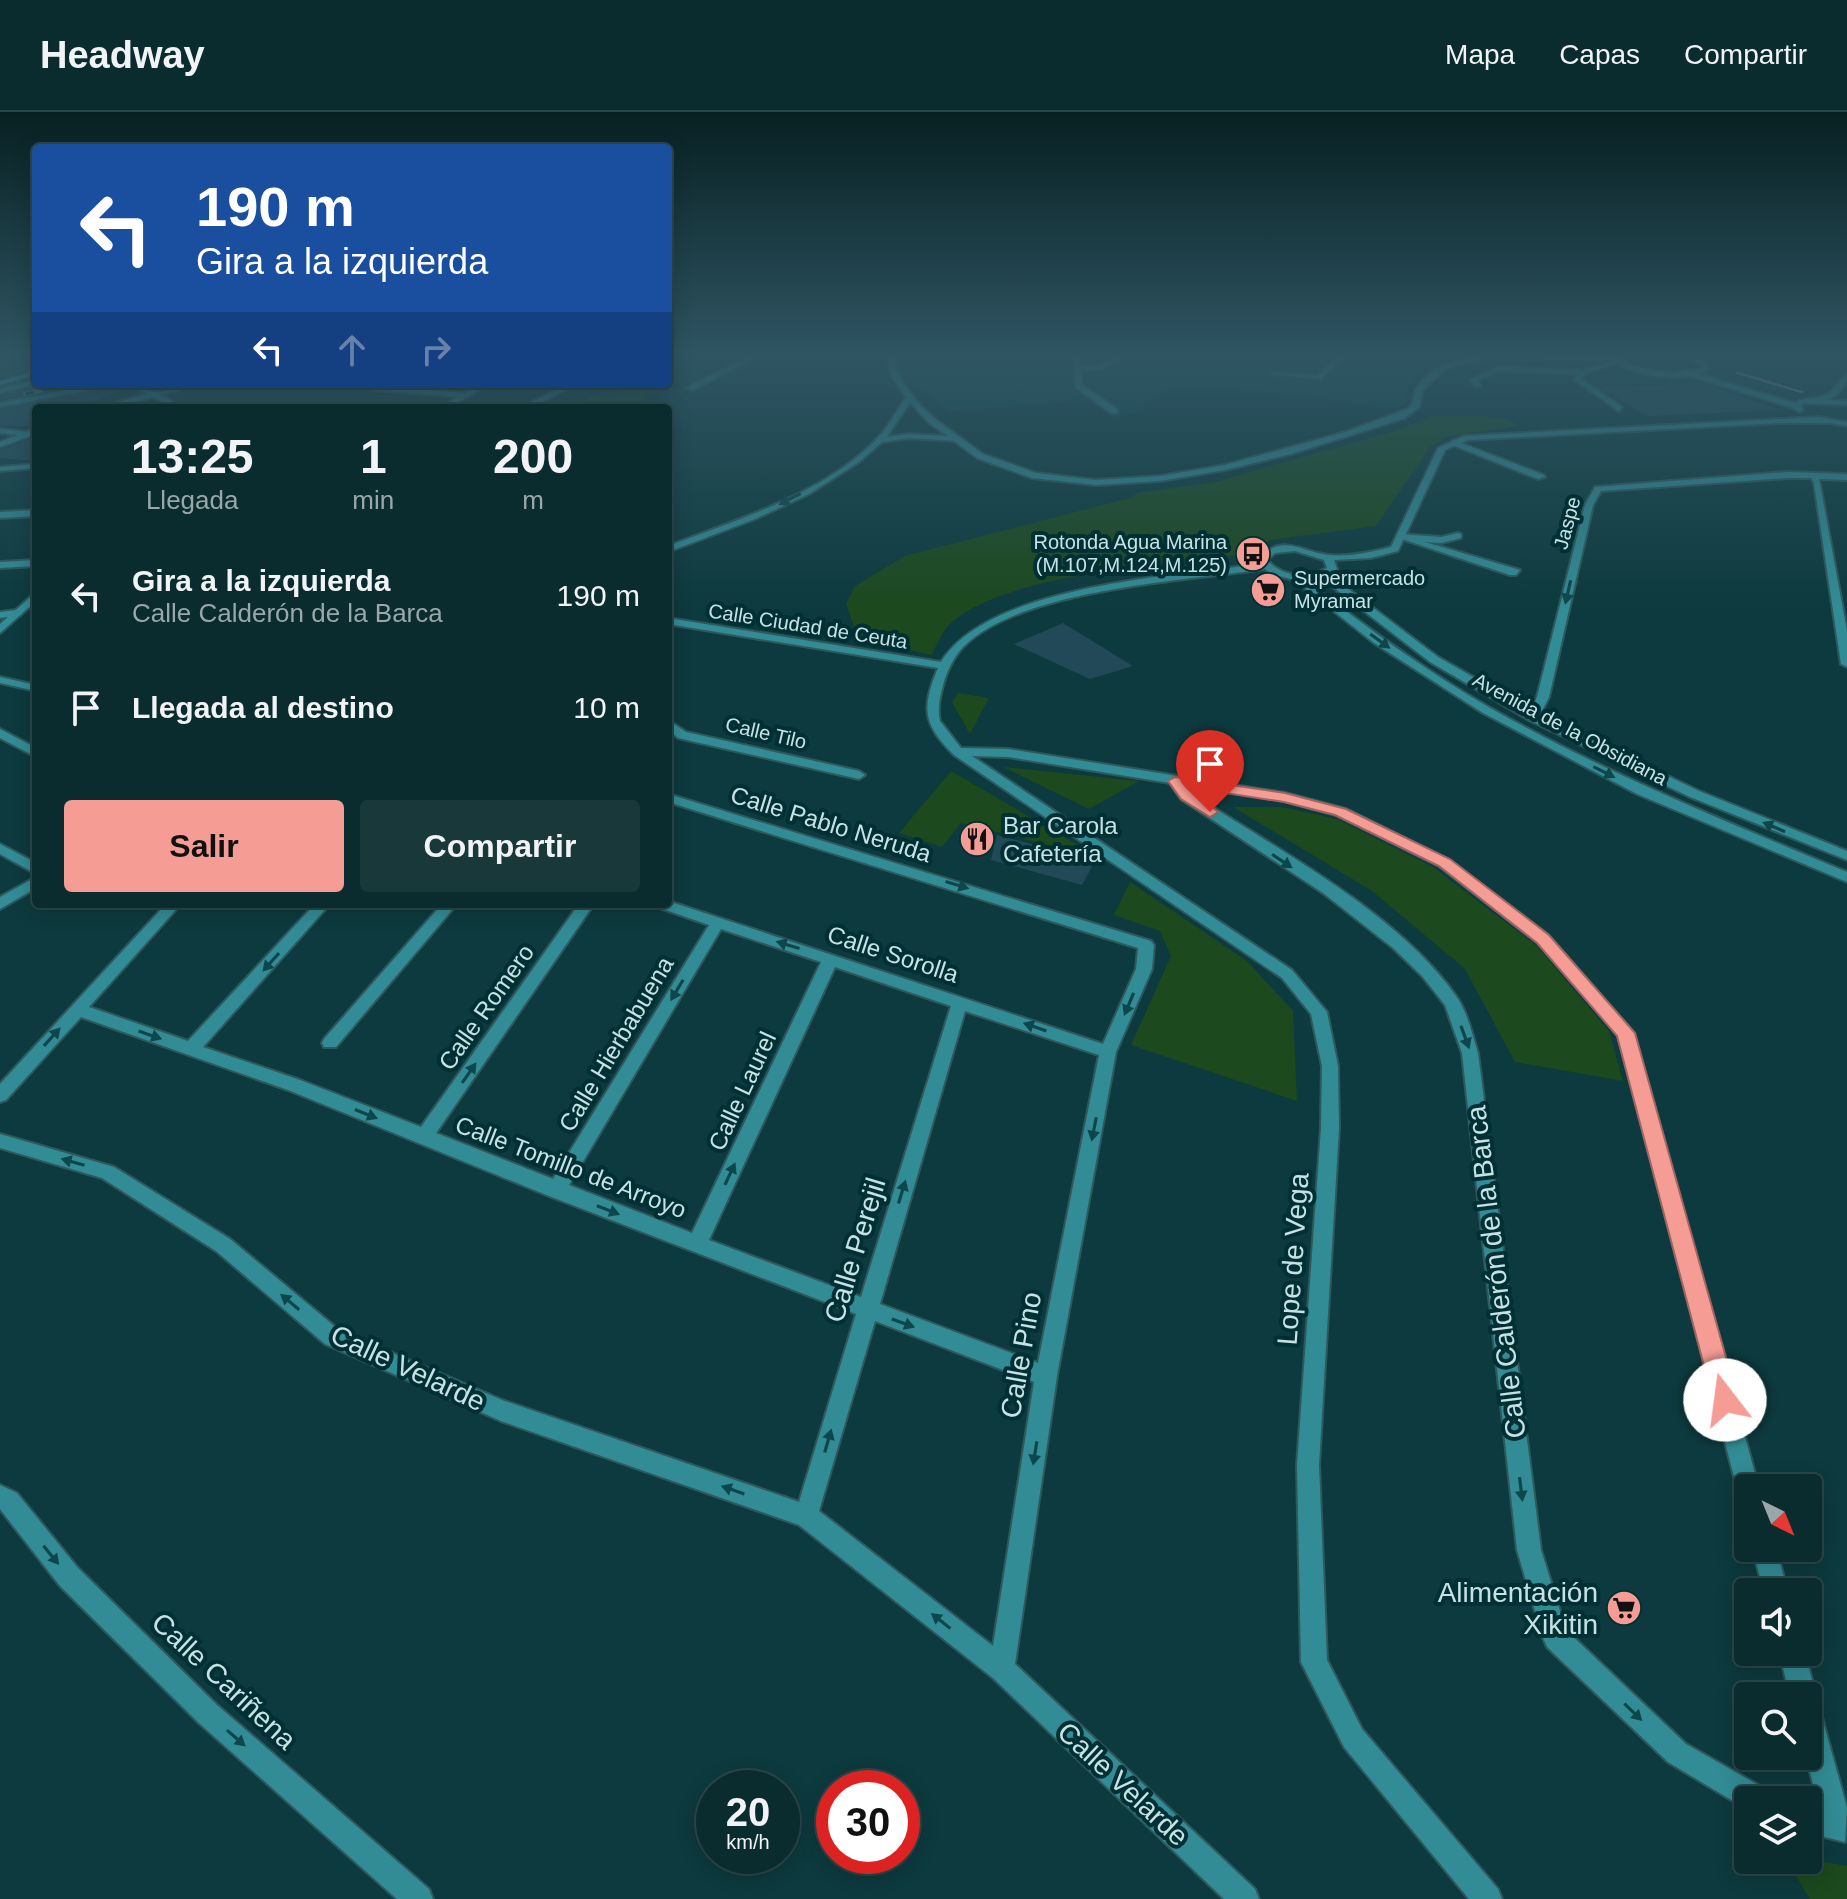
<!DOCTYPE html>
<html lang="es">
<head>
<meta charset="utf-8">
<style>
	body { margin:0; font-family:Arial,sans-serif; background:#18383a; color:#f1f3f6; height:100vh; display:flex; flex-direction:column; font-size:30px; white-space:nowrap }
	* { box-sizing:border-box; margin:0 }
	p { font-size:26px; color:#99a7aa }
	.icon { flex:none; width:44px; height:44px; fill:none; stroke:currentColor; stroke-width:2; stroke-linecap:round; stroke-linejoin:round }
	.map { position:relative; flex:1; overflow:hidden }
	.details { position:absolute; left:32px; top:292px; width:640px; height:504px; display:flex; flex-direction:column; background:#0a2c2e; border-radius:8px; box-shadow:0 4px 20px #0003,0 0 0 2px #2a484a }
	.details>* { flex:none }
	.banner { position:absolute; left:32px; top:32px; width:640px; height:244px; border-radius:8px; box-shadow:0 4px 20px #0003,0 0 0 2px #2a484a; background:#1a4fa0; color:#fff; overflow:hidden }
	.needle { width:52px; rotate:137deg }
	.controls { position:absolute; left:1734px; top:1362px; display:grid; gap:16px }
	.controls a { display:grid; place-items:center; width:88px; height:88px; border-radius:8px; background:#0a2c2e; box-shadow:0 4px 20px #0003,0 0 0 2px #2a484a; font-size:40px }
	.speed { position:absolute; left:696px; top:1658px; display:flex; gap:16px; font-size:40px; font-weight:700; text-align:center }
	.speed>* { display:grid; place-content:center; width:104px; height:104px; border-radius:50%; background:#0a2c2e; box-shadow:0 4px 20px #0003,0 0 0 2px #2a484a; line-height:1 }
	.speed small { font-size:20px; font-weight:400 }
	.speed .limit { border:12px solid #d22; background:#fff; color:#111 }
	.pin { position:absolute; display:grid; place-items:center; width:68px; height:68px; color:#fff; margin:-82px -34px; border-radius:50% 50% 50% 0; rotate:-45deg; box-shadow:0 0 8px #0007 }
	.pin .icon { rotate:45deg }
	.me { position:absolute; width:88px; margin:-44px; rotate:345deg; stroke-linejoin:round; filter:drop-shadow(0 0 6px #0008) }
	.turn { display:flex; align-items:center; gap:28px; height:168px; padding:0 32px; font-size:36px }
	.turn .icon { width:104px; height:104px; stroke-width:2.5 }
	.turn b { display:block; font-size:56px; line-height:68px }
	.lanes { display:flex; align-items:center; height:76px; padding:0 32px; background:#0003; justify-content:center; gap:40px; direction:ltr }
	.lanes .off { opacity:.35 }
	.eta { display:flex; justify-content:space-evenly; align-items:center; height:136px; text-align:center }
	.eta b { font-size:48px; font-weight:700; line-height:56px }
	.primary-button { display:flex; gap:16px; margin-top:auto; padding:16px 32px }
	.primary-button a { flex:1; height:92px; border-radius:8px; background:#f59c95; color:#111; font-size:32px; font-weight:700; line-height:92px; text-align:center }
	.primary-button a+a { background:#18383a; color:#f1f3f6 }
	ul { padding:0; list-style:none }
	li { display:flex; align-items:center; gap:24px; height:112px; padding:0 32px }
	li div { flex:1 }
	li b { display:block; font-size:30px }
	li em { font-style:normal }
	header { display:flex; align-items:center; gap:48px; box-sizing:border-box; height:112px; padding:0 40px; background:#0a2c2e; border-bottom:2px solid #2a484a }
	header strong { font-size:38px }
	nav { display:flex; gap:44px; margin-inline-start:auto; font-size:28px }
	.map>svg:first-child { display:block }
</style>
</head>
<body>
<header>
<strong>Headway</strong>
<nav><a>Mapa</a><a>Capas</a><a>Compartir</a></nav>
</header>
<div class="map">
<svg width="1847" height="1787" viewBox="0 0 1847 1787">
	<rect width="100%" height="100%" fill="#0d3a3e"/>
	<path fill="#0e464b" d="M897,245H1441L1416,265L1407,282L1406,293L1391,296L1201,272L1174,274L1160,280L1133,302L1114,305L1087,288L948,299L894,254Z"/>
	<path fill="#1c491e" d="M651,273L663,278L624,296H571L591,285Z
		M1431,304L1501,305L1521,314L1449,324L1431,334L1376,414L1270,428L1249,442C1174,451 1005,461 950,512C942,519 937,534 931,543L858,526L846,492L855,474L905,444L1130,386L1138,381L1215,370L1398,318Z
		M958,581L989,586L970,622L952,590Z
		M1003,655L1139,669L1089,697Z
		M951,659L1100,746L961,711L942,735L899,721Z
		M1233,695H1282L1337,707L1433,755L1537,834L1609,919L1623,969L1515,950L1465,857L1372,779Z
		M1130,770L1247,849L1293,899L1297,989L1131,933L1171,844L1160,819L1114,803Z
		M1808,1747L1847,1754V1787H1810L1786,1748Z"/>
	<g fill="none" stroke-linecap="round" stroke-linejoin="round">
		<path fill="#ad88ba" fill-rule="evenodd" d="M1736,260H1740L1805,280L1801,281L1736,262Z"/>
	</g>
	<path fill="#224958" d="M0,245H21L35,256L0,266Z
		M1703,271L1781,298L1648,304L1600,276Z
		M39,272H83L0,288V284Z
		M126,273L128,276L76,296H36V314H0V298Z
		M36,325V349L0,346V338Z
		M1063,511L1133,554L1090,567L1014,532Z
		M997,723L1095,749L1082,773L991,748Z"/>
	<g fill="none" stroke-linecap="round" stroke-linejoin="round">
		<g stroke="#2e585c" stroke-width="4">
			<path id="service" d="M1619,247L1621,250L1586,261L1581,267L1622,295L1619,299L1575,268L1578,262L1499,259L1478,268L1481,274H1475L1469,268L1498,255L1584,258Z
				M88,274L91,278L0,295V291Z
				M1453,328L1544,363L1545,365L1538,367L1450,332Z
				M1458,421L1461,422V426L1441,431L1425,430L1520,458L1516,463H1510L1396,425L1401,422L1441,425Z"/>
		</g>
		<g stroke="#2e585c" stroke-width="4">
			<path id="pedestrian" d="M1074,245H1080L1081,255L1101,253L1112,245H1119L1105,256L1081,259L1082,273L1117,297V301H1111L1076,276Z
				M1337,245H1344L1321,267L1270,262L1273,260L1317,264Z
				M36,268V272L0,281V277Z
				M148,272H168L164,274Z
				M0,317L28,320L32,322L28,324L0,321Z
				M17,498L22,501L21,503L0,506V500Z
				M668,608L686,620L859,659L865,663L859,667L678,626L668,618Z"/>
		</g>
		<g stroke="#2e585c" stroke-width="4">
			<path id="minor" d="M29,245H36V250Z
				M748,245H756L693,278L686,276Z
				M887,245H893L903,271L921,294L935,307L983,342L1036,361L1096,368L1160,364L1225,353L1345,320L1408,297C1416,290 1412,282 1417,275C1433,251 1466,244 1492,245L1446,256L1423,278L1419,295L1405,306L1291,342L1225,358L1160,369L1096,373L1032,366L977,346L954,329L909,326L882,330L859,350L809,382L755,407L668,440V434C738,407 831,380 882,321C891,310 898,297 906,285L891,263ZM910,290L929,311L948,324L909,322L887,325Z
				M1520,245H1618L1635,255L1672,261L1702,256L1699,251L1688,245C1699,244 1704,247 1709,257L1698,262L1795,291C1805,284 1817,288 1828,282C1835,278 1840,267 1847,262C1847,275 1837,284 1826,288L1847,289V293L1804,291L1800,294L1803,298L1799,300L1793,296L1690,264L1672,266L1645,262L1630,258L1614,248L1523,247Z
				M102,272H123L88,278L84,276Z
				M128,272C139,272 144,278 154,280C165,282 186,272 200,272L160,283L185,296H175L153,285L109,296H96L147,282Z
				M358,272L465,281L481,272H490L448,296H439L458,285L372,278Z
				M567,272H577L530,296H520Z
				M1819,305L1847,310V314L1830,311H1782L1468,328L1445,338L1398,439L1371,446L1334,448L1337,457L1330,463L1438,545L1531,598L1537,585L1585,393L1595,375L1788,360L1847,362V368L1819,367L1847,519V555L1841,552L1814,371L1811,366H1788L1601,379L1593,393L1549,585L1540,603L1699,679L1847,739V748L1690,685L1529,608L1430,550L1321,466L1307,469C1366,515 1427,560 1492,597C1606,661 1727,710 1847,760V770L1637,682L1483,601L1374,531L1294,468L1272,462L1265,457C1185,469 1020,477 963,535C953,546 947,559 943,573C940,585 937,597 940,609L961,636L1008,637L1285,681L1346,697L1449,748L1548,823L1634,921L1759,1376H1748V1387L1740,1384L1737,1376L1618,923L1538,831L1439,754L1336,703L1284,689L1184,673L1191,681C1276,737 1397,800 1456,884C1468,901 1472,922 1478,941L1541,1438L1566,1518L1686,1632L1767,1678L1771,1688H1748V1698L1668,1650L1547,1535L1543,1526L1517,1438L1462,941L1445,893L1422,864L1393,836L1323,781L1181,687L1170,671L1008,645L972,644L1292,858L1327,900L1338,954L1339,1016L1319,1353L1327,1548L1362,1617L1498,1777L1502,1787H1469L1344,1635L1301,1550L1297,1353L1321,1016L1322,954L1311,902L1282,866L954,643C923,612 921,597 938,556L668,512V506L941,550C989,473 1175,464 1260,452L1259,446C1283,421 1301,440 1329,443C1349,445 1372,440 1391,435L1438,336L1464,324ZM1295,439L1324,448L1327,456C1307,467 1283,465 1267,448L1275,441Z
				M33,317H36V322L0,335V330Z
				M36,352V356L0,359V355Z
				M36,398V404L0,406V400Z
				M36,448V454L0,456V450Z
				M36,480V489L0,521V512Z
				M0,565L36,573V579L0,571Z
				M0,617L36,636V645L0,626Z
				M668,682L1151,829L1154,833L1152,857L1116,940L1057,1264L1015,1552L1255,1777L1259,1787H1224L993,1566L799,1413L501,1309L325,1232L216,1139L102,1066L0,1036V1022L114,1055L230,1127L339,1218L502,1288L799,1390L856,1202L549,1084L288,978L81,905L6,988L0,990V972L166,792H181L89,895L188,929L315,792H330L203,935L300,968L421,1015L579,792H594L436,1021L553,1067L709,813L657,795L655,792H668V789L1103,932L1136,857L1138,836L668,690ZM721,817L821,850L692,1121L569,1073ZM835,855L951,894L861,1185L709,1128ZM965,899L1099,943L1038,1251L880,1192ZM875,1209L1034,1270L993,1534L819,1399Z
				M0,732L36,751V762L0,742Z
				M36,765V776L0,797V785Z
				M442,792H457L336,935H324L322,931L324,927Z
				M0,1373L17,1381L78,1456L217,1593L429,1777L433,1787H397L199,1611L60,1474L0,1397Z
				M1752,1436H1776L1788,1480H1764Z
				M1779,1540H1805L1816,1584L1813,1591L1817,1593L1821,1602L1847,1696L1845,1730L1808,1721V1693L1819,1696L1806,1644H1808V1584H1790Z"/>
		</g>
		<g stroke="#2e585c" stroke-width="4">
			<path id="secondary" d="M36,259V263L0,273V269Z"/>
		</g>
		<use href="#service" fill="#328c95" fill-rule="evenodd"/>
		<use href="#pedestrian" fill="#328c95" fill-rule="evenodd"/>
		<use href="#minor" fill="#328c95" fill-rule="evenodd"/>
		<use href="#secondary" fill="#49bbc6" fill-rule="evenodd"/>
		<g stroke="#6e9295" stroke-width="4">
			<path id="rail" d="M25,282L73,272"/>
		</g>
		<use href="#rail" stroke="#013034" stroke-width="3" stroke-dasharray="9" stroke-linecap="butt"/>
	</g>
	<defs><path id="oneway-solid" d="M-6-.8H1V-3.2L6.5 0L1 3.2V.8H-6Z" transform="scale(2)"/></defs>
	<g fill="#0d474c">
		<use href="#oneway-solid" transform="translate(790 387) rotate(153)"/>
		<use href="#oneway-solid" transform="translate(1568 480) rotate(103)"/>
		<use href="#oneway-solid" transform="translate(1380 529) rotate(36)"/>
		<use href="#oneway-solid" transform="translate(1604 660) rotate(27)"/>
		<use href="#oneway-solid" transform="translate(1774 715) rotate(-157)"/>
		<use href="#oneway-solid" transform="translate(1282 749) rotate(34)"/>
		<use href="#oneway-solid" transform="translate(957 773) rotate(17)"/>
		<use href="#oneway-solid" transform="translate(788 833) rotate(-163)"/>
		<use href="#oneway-solid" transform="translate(271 850) rotate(132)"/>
		<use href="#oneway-solid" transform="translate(677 878) rotate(121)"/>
		<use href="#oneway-solid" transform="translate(1129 892) rotate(113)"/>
		<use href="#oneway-solid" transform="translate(1035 915) rotate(-161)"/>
		<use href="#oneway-solid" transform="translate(150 923) rotate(19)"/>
		<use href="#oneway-solid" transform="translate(52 925) rotate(-48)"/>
		<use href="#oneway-solid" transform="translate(1465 925) rotate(70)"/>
		<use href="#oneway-solid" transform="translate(469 961) rotate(-55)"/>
		<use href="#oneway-solid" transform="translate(366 1002) rotate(22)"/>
		<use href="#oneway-solid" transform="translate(1094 1017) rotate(101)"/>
		<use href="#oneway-solid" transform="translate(73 1050) rotate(-164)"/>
		<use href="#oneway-solid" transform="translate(730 1062) rotate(-65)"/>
		<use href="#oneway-solid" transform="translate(902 1080) rotate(-73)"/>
		<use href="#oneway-solid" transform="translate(608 1098) rotate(21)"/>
		<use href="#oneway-solid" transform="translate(290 1190) rotate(-140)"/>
		<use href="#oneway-solid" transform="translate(903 1211) rotate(20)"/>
		<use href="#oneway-solid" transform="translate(828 1329) rotate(-74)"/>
		<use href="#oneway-solid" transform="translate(1035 1341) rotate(99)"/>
		<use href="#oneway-solid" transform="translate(1521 1377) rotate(83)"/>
		<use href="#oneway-solid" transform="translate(733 1378) rotate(-161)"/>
		<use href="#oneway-solid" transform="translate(51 1443) rotate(51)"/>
		<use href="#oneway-solid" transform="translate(941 1509) rotate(-142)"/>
		<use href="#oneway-solid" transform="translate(1633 1600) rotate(44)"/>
		<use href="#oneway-solid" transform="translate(236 1626) rotate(41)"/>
	</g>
	<linearGradient id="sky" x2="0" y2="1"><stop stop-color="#072022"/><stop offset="0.49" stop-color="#2f5563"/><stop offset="1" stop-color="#2f5563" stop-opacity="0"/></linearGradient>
	<rect width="1847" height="495" fill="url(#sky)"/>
	<path fill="#f59c95" stroke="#9f6561" stroke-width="2" d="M1175,665L1285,681L1346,697L1450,747L1549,823L1635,921L1738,1288L1734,1297L1725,1300L1716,1297L1713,1288L1617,924L1537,831L1439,754L1335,703L1284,690L1187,675L1215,697L1218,700L1210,705L1181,687L1168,669Z"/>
	<defs>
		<g id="bus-disc" transform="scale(1.8)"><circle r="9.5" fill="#f59c95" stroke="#013034"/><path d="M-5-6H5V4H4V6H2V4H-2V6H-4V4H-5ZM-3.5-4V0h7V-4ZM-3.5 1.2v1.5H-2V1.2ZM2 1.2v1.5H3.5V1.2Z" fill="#111"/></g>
		<g id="supermarket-disc" transform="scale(1.8)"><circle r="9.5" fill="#f59c95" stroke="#013034"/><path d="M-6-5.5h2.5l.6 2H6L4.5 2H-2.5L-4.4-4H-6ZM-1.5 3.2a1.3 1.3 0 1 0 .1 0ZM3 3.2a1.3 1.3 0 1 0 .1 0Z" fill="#111"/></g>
		<g id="restaurant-disc" transform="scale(1.8)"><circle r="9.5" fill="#f59c95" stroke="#013034"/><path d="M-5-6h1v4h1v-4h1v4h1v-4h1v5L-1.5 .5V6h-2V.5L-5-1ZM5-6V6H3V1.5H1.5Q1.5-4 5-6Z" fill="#111"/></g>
	</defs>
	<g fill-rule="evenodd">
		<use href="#bus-disc" x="1253" y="442"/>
		<use href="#supermarket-disc" x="1268" y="478"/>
		<use href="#restaurant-disc" x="977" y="727"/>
		<use href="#supermarket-disc" x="1624" y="1496"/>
	</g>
	<g text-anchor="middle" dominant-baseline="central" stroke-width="8" stroke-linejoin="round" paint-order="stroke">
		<g font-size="20" fill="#c6e2e4" stroke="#013034">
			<text transform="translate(1567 411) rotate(-75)">Jaspe</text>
			<text transform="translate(808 514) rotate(9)">Calle Ciudad de Ceuta</text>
			<text transform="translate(1570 617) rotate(28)">Avenida de la Obsidiana</text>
			<text transform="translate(766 621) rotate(13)">Calle Tilo</text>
		</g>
		<g font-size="20" fill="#c6e2e4" stroke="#013034" text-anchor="end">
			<text x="1227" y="430">Rotonda Agua Marina<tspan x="1227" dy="23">(M.107,M.124,M.125)</tspan></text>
			<text x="1294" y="466" text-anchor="start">Supermercado<tspan x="1294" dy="23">Myramar</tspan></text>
		</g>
		<g font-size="24" fill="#c6e2e4" stroke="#013034">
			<text transform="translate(831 712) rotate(17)">Calle Pablo Neruda</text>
			<text transform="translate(893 842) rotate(18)">Calle Sorolla</text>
			<text transform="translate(486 895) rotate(-55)">Calle Romero</text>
			<text transform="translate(616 932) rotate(-59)">Calle Hierbabuena</text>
			<text transform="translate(742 979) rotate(-65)">Calle Laurel</text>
			<text transform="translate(571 1055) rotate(21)">Calle Tomillo de Arroyo</text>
		</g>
		<g font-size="24" fill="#c6e2e4" stroke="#013034" text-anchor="start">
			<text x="1003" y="713">Bar Carola<tspan x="1003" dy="28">Cafetería</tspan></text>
		</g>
		<g font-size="28" fill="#c6e2e4" stroke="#013034">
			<text transform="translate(855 1138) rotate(-73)">Calle Perejil</text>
			<text transform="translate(1293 1147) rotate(-86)">Lope de Vega</text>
			<text transform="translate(1496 1160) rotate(-97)">Calle Calderón de la Barca</text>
			<text transform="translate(1021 1243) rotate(-80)">Calle Pino</text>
			<text transform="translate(408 1256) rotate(25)">Calle Velarde</text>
			<text transform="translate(224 1569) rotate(43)">Calle Cariñena</text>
			<text transform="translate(1123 1672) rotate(43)">Calle Velarde</text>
		</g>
		<g font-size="28" fill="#c6e2e4" stroke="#013034" text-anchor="end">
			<text x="1598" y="1480">Alimentación<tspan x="1598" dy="32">Xikitin</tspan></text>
		</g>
	</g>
</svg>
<div class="controls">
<a><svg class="needle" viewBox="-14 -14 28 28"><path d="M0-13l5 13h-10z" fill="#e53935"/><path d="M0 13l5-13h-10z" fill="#99a7aa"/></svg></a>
<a><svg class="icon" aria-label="sound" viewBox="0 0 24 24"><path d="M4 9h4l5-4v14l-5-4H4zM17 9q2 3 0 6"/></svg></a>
<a><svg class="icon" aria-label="search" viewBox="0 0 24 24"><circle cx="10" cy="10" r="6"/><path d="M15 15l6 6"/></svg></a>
<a><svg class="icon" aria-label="layers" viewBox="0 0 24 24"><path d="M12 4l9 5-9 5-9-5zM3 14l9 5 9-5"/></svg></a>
</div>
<div class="speed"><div>20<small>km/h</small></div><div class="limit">30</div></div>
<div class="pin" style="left:1210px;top:700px;background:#d93025"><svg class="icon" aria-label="arrive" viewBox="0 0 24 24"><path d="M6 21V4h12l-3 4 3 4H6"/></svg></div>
<svg class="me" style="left:1725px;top:1288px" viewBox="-20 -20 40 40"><circle r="19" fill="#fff"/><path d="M0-13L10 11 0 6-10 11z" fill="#f59c95"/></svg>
<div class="banner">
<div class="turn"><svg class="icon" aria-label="left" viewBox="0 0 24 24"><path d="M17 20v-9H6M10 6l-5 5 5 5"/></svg><div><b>190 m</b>Gira a la izquierda</div></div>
<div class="lanes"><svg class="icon" aria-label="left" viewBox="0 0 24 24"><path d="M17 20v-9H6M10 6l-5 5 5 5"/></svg><svg class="icon off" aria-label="ahead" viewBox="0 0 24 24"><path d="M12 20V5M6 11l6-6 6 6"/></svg><svg class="icon off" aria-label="right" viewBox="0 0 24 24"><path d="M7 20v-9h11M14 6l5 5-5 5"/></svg></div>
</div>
<section class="details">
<div class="eta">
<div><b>13:25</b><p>Llegada</p></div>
<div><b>1</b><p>min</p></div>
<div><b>200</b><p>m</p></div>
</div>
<ul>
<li><svg class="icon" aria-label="left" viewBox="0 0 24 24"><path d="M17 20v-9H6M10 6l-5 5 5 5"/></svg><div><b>Gira a la izquierda</b><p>Calle Calderón de la Barca</p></div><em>190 m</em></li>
<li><svg class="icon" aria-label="arrive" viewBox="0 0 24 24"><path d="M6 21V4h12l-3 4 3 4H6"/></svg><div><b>Llegada al destino</b></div><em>10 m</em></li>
</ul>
<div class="primary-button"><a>Salir</a><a>Compartir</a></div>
</section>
</div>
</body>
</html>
